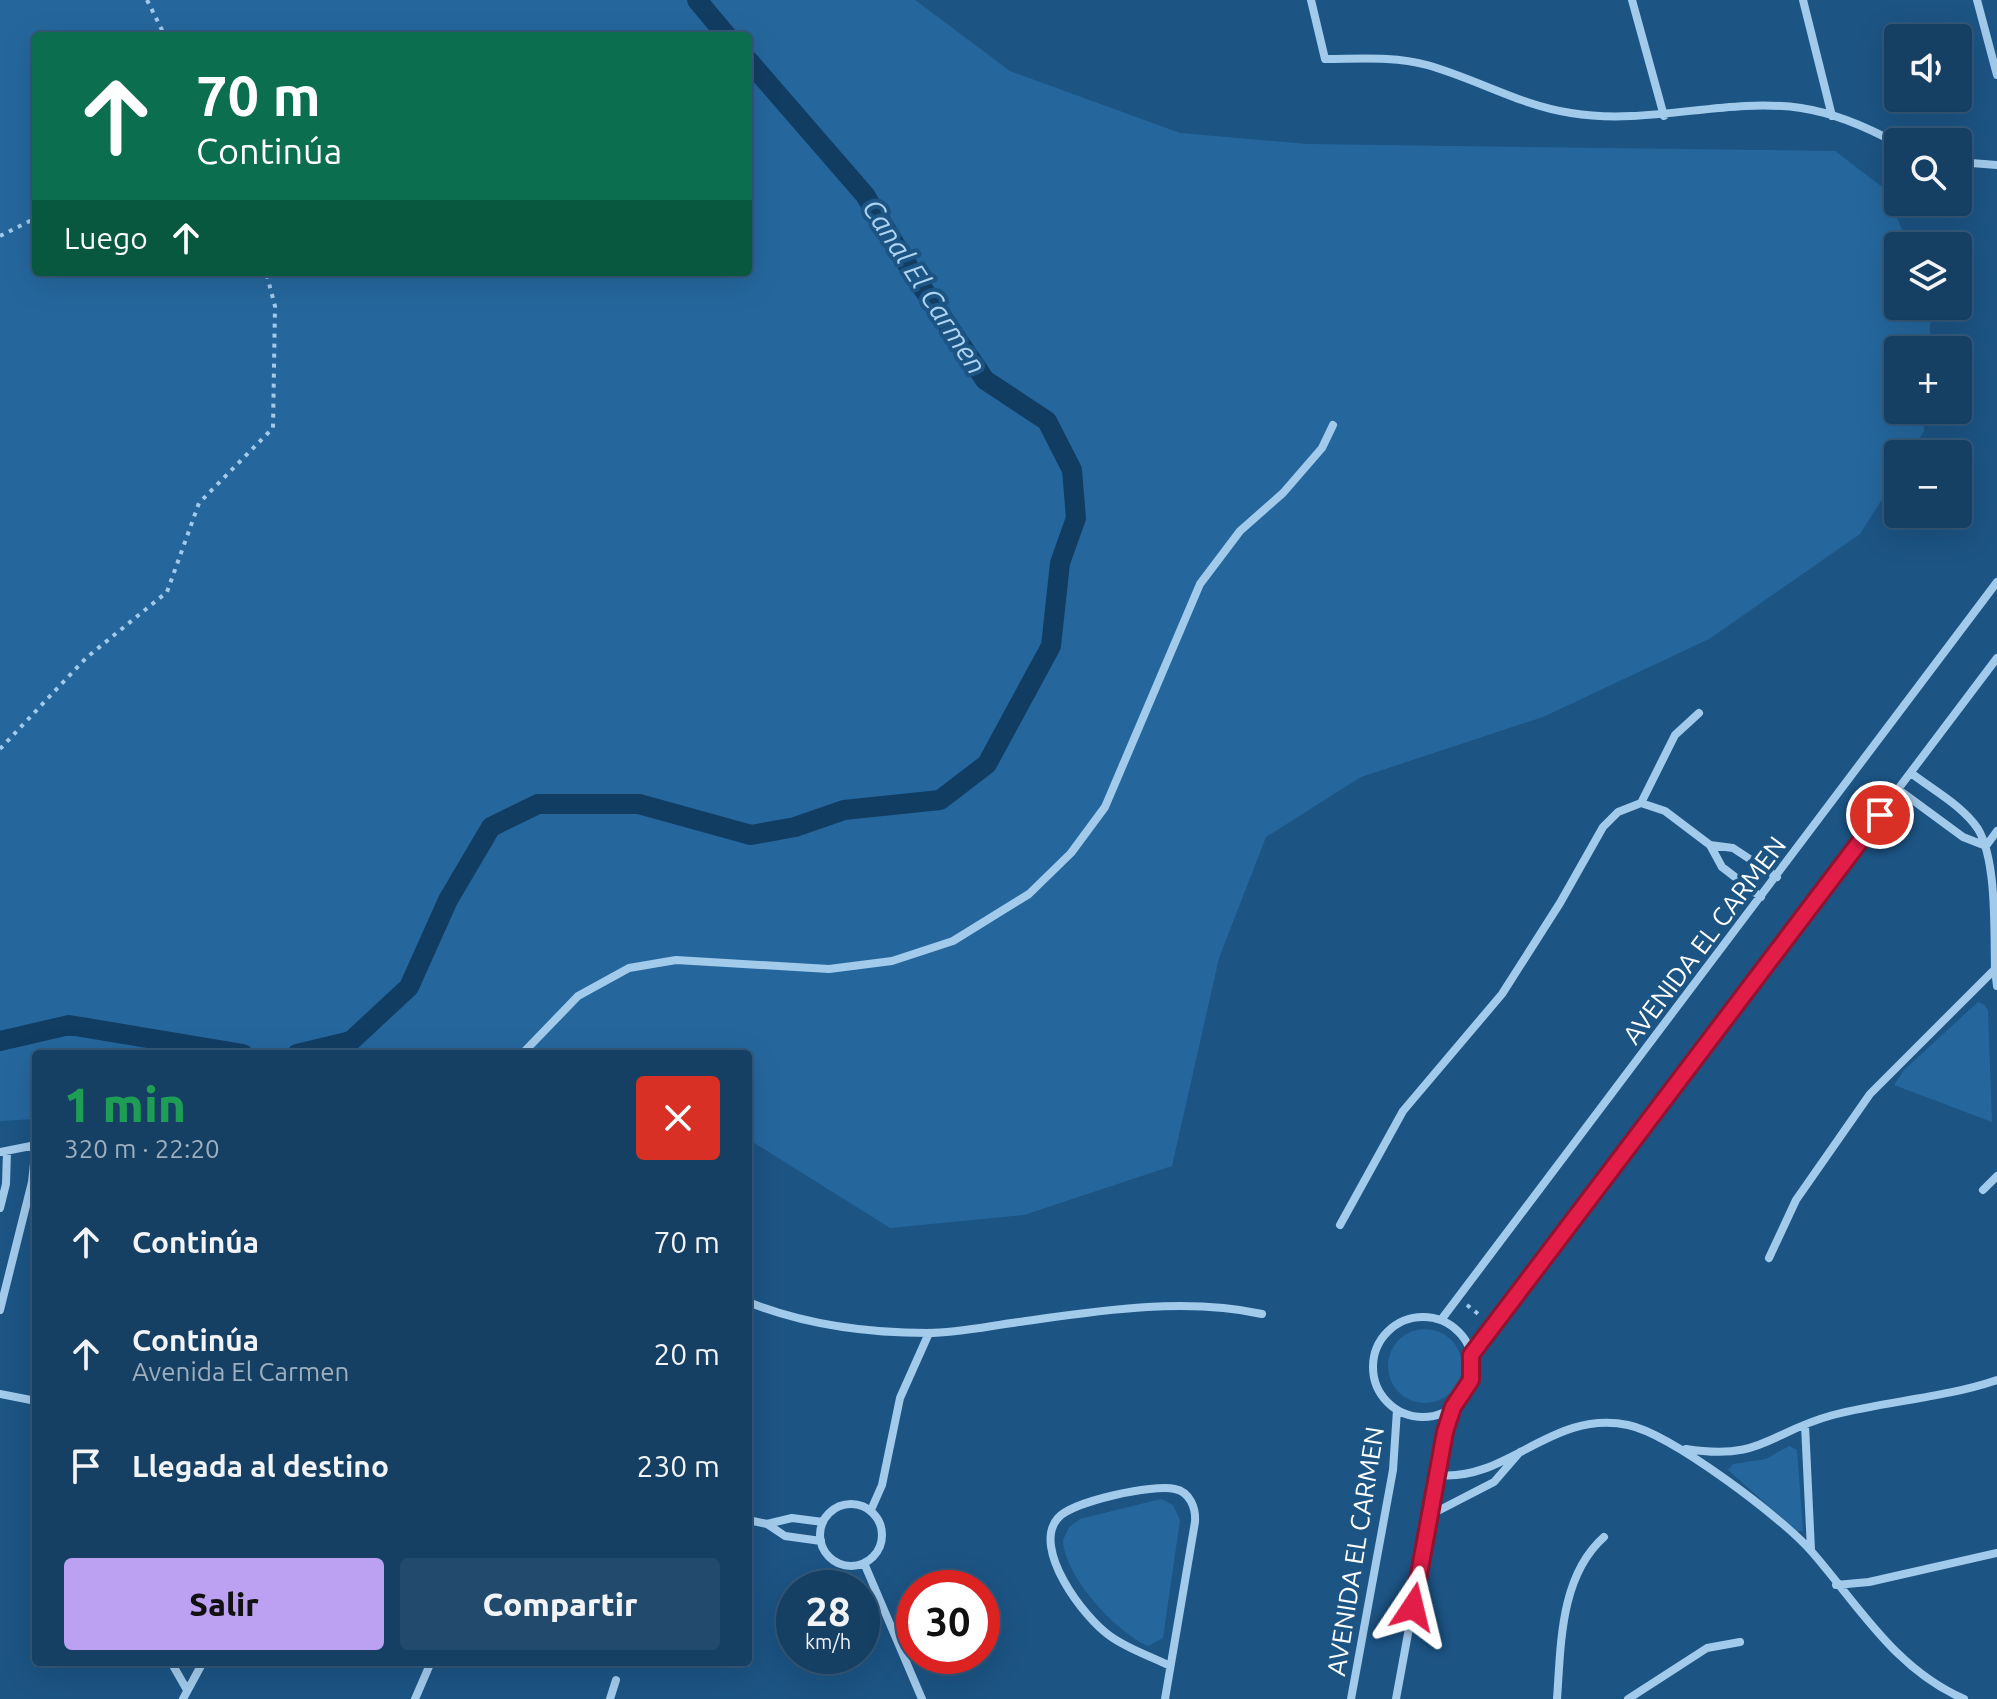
<!DOCTYPE html>
<html lang="es">
<head>
<meta charset="utf-8">
<style>
	body { margin:0; font-family:Ubuntu,sans-serif; background:#224a6c; color:#f1f3f6; height:100vh; display:flex; flex-direction:column; font-size:30px; white-space:nowrap }
	* { box-sizing:border-box; margin:0 }
	p { font-size:26px; color:#9dafbe }
	.icon { flex:none; width:44px; height:44px; fill:none; stroke:currentColor; stroke-width:2; stroke-linecap:round; stroke-linejoin:round }
	.map { position:relative; flex:1; overflow:hidden }
	.sheet { position:absolute; left:32px; top:1050px; width:720px; height:616px; display:flex; flex-direction:column; background:#153f63; border-radius:8px; box-shadow:0 8px 32px #0002,0 0 0 2px #345878 }
	.sheet>* { flex:none }
	.guide { position:absolute; left:32px; top:32px; width:720px; height:244px; border-radius:8px; box-shadow:0 8px 32px #0002,0 0 0 2px #345878; background:#0b6e4f; color:#fff; overflow:hidden }
	.controls { position:absolute; left:1884px; top:24px; display:grid; gap:16px }
	.controls a { display:grid; place-items:center; width:88px; height:88px; border-radius:8px; background:#153f63; box-shadow:0 8px 32px #0002,0 0 0 2px #345878; font-size:40px }
	.speed { position:absolute; left:776px; top:1570px; display:flex; gap:16px; font-size:40px; font-weight:700; text-align:center }
	.speed>* { display:grid; place-content:center; width:104px; height:104px; border-radius:50%; background:#153f63; box-shadow:0 8px 32px #0002,0 0 0 2px #345878; line-height:1 }
	.speed small { font-size:20px; font-weight:400 }
	.speed .limit { border:12px solid #d22; background:#fff; color:#111 }
	.pin { position:absolute; display:grid; place-items:center; width:68px; height:68px; color:#fff; margin:-34px; border:4px solid #fff; border-radius:50%; box-shadow:0 2px 8px #0007 }
	.me { position:absolute; width:88px; margin:-44px; rotate:10deg; stroke-linejoin:round; filter:drop-shadow(0 0 6px #0008) }
	.turn { display:flex; align-items:center; gap:28px; height:168px; padding:0 32px; font-size:36px }
	.turn .icon { width:104px; height:104px; stroke-width:2.5 }
	.turn b { display:block; font-size:56px; line-height:68px }
	.then { display:flex; align-items:center; height:76px; padding:0 32px; background:#0003; gap:16px; font-size:30px }
	.round { display:grid; place-items:center; flex:none; width:84px; height:84px; border-radius:8px; background:#224a6c }
	.overview { display:flex; align-items:center; justify-content:space-between; height:136px; padding:0 32px }
	h1 { font-size:48px; font-weight:800; line-height:60px; color:#1e9e55 }
	.cta { display:flex; gap:16px; margin-top:auto; padding:16px 32px }
	.cta a { flex:1; height:92px; border-radius:8px; background:#bca0f2; color:#111; font-size:32px; font-weight:800; line-height:92px; text-align:center }
	.cta a+a { background:#224a6c; color:#f1f3f6 }
	ul { padding:0; list-style:none }
	li { display:flex; align-items:center; gap:24px; height:112px; padding:0 32px }
	li div { flex:1 }
	li b { display:block; font-size:30px }
	li em { font-style:normal }
	.map>svg:first-child { display:block }
</style>
</head>
<body>
<div class="map">
<svg width="1997" height="1699" viewBox="0 0 1997 1699">
	<rect width="100%" height="100%" fill="#1c5484"/>
	<path fill="#25679d" fill-rule="evenodd" d="M0,0H915L1010,71L1180,133L1307,144L1835,151L1885,189L1909,246H1898V306H1931L1929,350H1898V410H1925L1924,431L1910,454H1898V474L1860,534L1709,639L1543,717L1361,777L1266,837L1219,958L1172,1166L1024,1215L890,1228L748,1139V1054H36V1119L0,1121ZM36,36H748V272H36Z
		M1978,1002L1985,1005L1988,1011L1992,1122L1894,1085L1904,1070Z
		M1388 1366a37 37 0 1 1 74 0a37 37 0 1 1-74 0Z
		M1789,1446L1797,1450L1803,1531H1797L1728,1470L1733,1464L1766,1459Z
		M1161,1499L1173,1505L1180,1520L1163,1638L1148,1646C1116,1632 1064,1576 1063,1540L1069,1527L1080,1519Z"/>
	<g fill="none" stroke-linecap="round" stroke-linejoin="round">
		<path stroke="#123d63" stroke-width="20" d="M697,0L727,36
			M0,1041L69,1025L243,1054
			M297,1054L351,1041L409,987L448,900L491,827L538,804H639L751,835L795,827L844,810L940,800L987,764L1051,646L1060,563L1076,518L1072,470L1047,421L985,380L913,274L865,195L748,60"/>
		<path stroke="#a2caeb" stroke-width="4" stroke-dasharray="4 6" stroke-linecap="butt" d="M147,0L165,36
			M0,236L36,218
			M0,749L86,658L167,592L199,503L273,428L275,306L266,272
			M1467,1305L1482,1317"/>
		<path stroke="#a2caeb" stroke-width="8" d="M1311,0L1325,59C1359,59 1394,56 1427,65C1477,79 1519,105 1571,113C1649,126 1726,97 1801,108C1834,113 1869,128 1898,144
			M1632,0L1664,116
			M1803,0L1832,116
			M1977,0L1997,75
			M1958,162L1997,165
			M1899,790L1963,837L1986,846
			M1641,803L1675,735L1699,713
			M1710,845L1733,848L1777,877
			M1986,846L1997,831
			M1995,969L1997,986
			M522,1054L578,996L629,968L676,960L829,969L892,961L953,941L1029,894L1071,853L1105,807L1200,584L1240,531L1283,493L1322,448L1333,425
			M0,1152L36,1145
			M1983,1190L1997,1176
			M0,1208L6,1184L7,1151
			M1340,1225L1403,1111L1502,994L1560,903L1603,827L1618,812L1641,803L1665,811L1710,845L1722,867L1761,897
			M1769,1258L1796,1200L1870,1094L1995,969C1994,931 1997,861 1978,829C1963,806 1933,790 1911,773
			M748,1302C803,1324 868,1333 928,1333C957,1333 989,1326 1019,1322C1097,1311 1184,1297 1262,1314
			M0,1310L32,1182L36,1145
			M1373 1367a50 50 0 1 1 100 0a50 50 0 1 1-100 0Z
			M1441,1320L1997,582
			M1471,1355L1997,658
			M0,1394L36,1401
			M1805,1425L1811,1550
			M1686,1449C1763,1461 1769,1432 1833,1415C1887,1401 1944,1398 1997,1380
			M1438,1475C1508,1482 1552,1409 1628,1425C1671,1434 1783,1518 1812,1552C1859,1606 1895,1669 1964,1699
			M820 1535a31 31 0 1 1 62 0a31 31 0 1 1-62 0Z
			M871,1510L882,1485L900,1398L929,1333
			M1430,1515L1494,1482L1520,1452
			M748,1520L767,1524L785,1536L821,1541
			M767,1524L792,1518L823,1522
			M864,1563L922,1699
			M1836,1585L1869,1582L1997,1553
			M171,1662L187,1690
			M183,1699L203,1662
			M415,1699L431,1662
			M610,1699L616,1680
			M1165,1699L1195,1522C1196,1508 1190,1492 1175,1489C1153,1484 1073,1501 1058,1518C1031,1548 1084,1618 1110,1636C1128,1649 1150,1656 1170,1666
			M1351,1699L1393,1470L1397,1410
			M1396,1699L1445,1432L1453,1407
			M1557,1699C1561,1644 1560,1576 1604,1537
			M1628,1699L1707,1648L1740,1642"/>
	</g>
	<g fill="none" stroke-linecap="round" stroke-linejoin="round">
		<g stroke="#92132f" stroke-width="20">
			<path id="route" d="M1413,1607L1445,1432L1453,1407L1471,1380V1355L1880,815"/>
		</g>
		<use href="#route" stroke="#e11d48" stroke-width="14"/>
	</g>
	<g text-anchor="middle" dominant-baseline="central" stroke-width="8" stroke-linejoin="round" paint-order="stroke">
		<g font-size="26" fill="#fff" stroke="#1c5484">
			<text transform="translate(1704 940) rotate(-53)">AVENIDA EL CARMEN</text>
			<text transform="translate(1355 1551) rotate(-81)">AVENIDA EL CARMEN</text>
		</g>
		<g font-size="28" font-style="italic" fill="#aed4f2" stroke="#1c5484">
			<text transform="translate(925 286) rotate(57)">Canal El Carmen</text>
		</g>
	</g>
</svg>
<div class="controls">
<a><svg class="icon" aria-label="sound" viewBox="0 0 24 24"><path d="M4 9h4l5-4v14l-5-4H4zM17 9q2 3 0 6"/></svg></a>
<a><svg class="icon" aria-label="search" viewBox="0 0 24 24"><circle cx="10" cy="10" r="6"/><path d="M15 15l6 6"/></svg></a>
<a><svg class="icon" aria-label="layers" viewBox="0 0 24 24"><path d="M12 4l9 5-9 5-9-5zM3 14l9 5 9-5"/></svg></a>
<a>+</a>
<a>−</a>
</div>
<div class="speed"><div>28<small>km/h</small></div><div class="limit">30</div></div>
<div class="pin" style="left:1880px;top:815px;background:#d93025"><svg class="icon" aria-label="arrive" viewBox="0 0 24 24"><path d="M6 21V4h12l-3 4 3 4H6"/></svg></div>
<svg class="me" style="left:1413px;top:1607px" viewBox="-20 -20 40 40"><path d="M0-17L14 15 0 8-14 15z" fill="#e11d48" stroke="#fff" stroke-width="4"/></svg>
<div class="guide">
<div class="turn"><svg class="icon" aria-label="ahead" viewBox="0 0 24 24"><path d="M12 20V5M6 11l6-6 6 6"/></svg><div><b>70 m</b>Continúa</div></div>
<div class="then">Luego<svg class="icon" aria-label="ahead" viewBox="0 0 24 24"><path d="M12 20V5M6 11l6-6 6 6"/></svg></div>
</div>
<section class="sheet">
<div class="overview"><div><h1>1 min</h1><p>320 m · 22:20</p></div><a class="round" style="background:#d93025;color:#fff"><svg class="icon" aria-label="close" viewBox="0 0 24 24"><path d="M6 6l12 12M18 6L6 18"/></svg></a></div>
<ul>
<li><svg class="icon" aria-label="ahead" viewBox="0 0 24 24"><path d="M12 20V5M6 11l6-6 6 6"/></svg><div><b>Continúa</b></div><em>70 m</em></li>
<li><svg class="icon" aria-label="ahead" viewBox="0 0 24 24"><path d="M12 20V5M6 11l6-6 6 6"/></svg><div><b>Continúa</b><p>Avenida El Carmen</p></div><em>20 m</em></li>
<li><svg class="icon" aria-label="arrive" viewBox="0 0 24 24"><path d="M6 21V4h12l-3 4 3 4H6"/></svg><div><b>Llegada al destino</b></div><em>230 m</em></li>
</ul>
<div class="cta"><a>Salir</a><a>Compartir</a></div>
</section>
</div>
</body>
</html>
